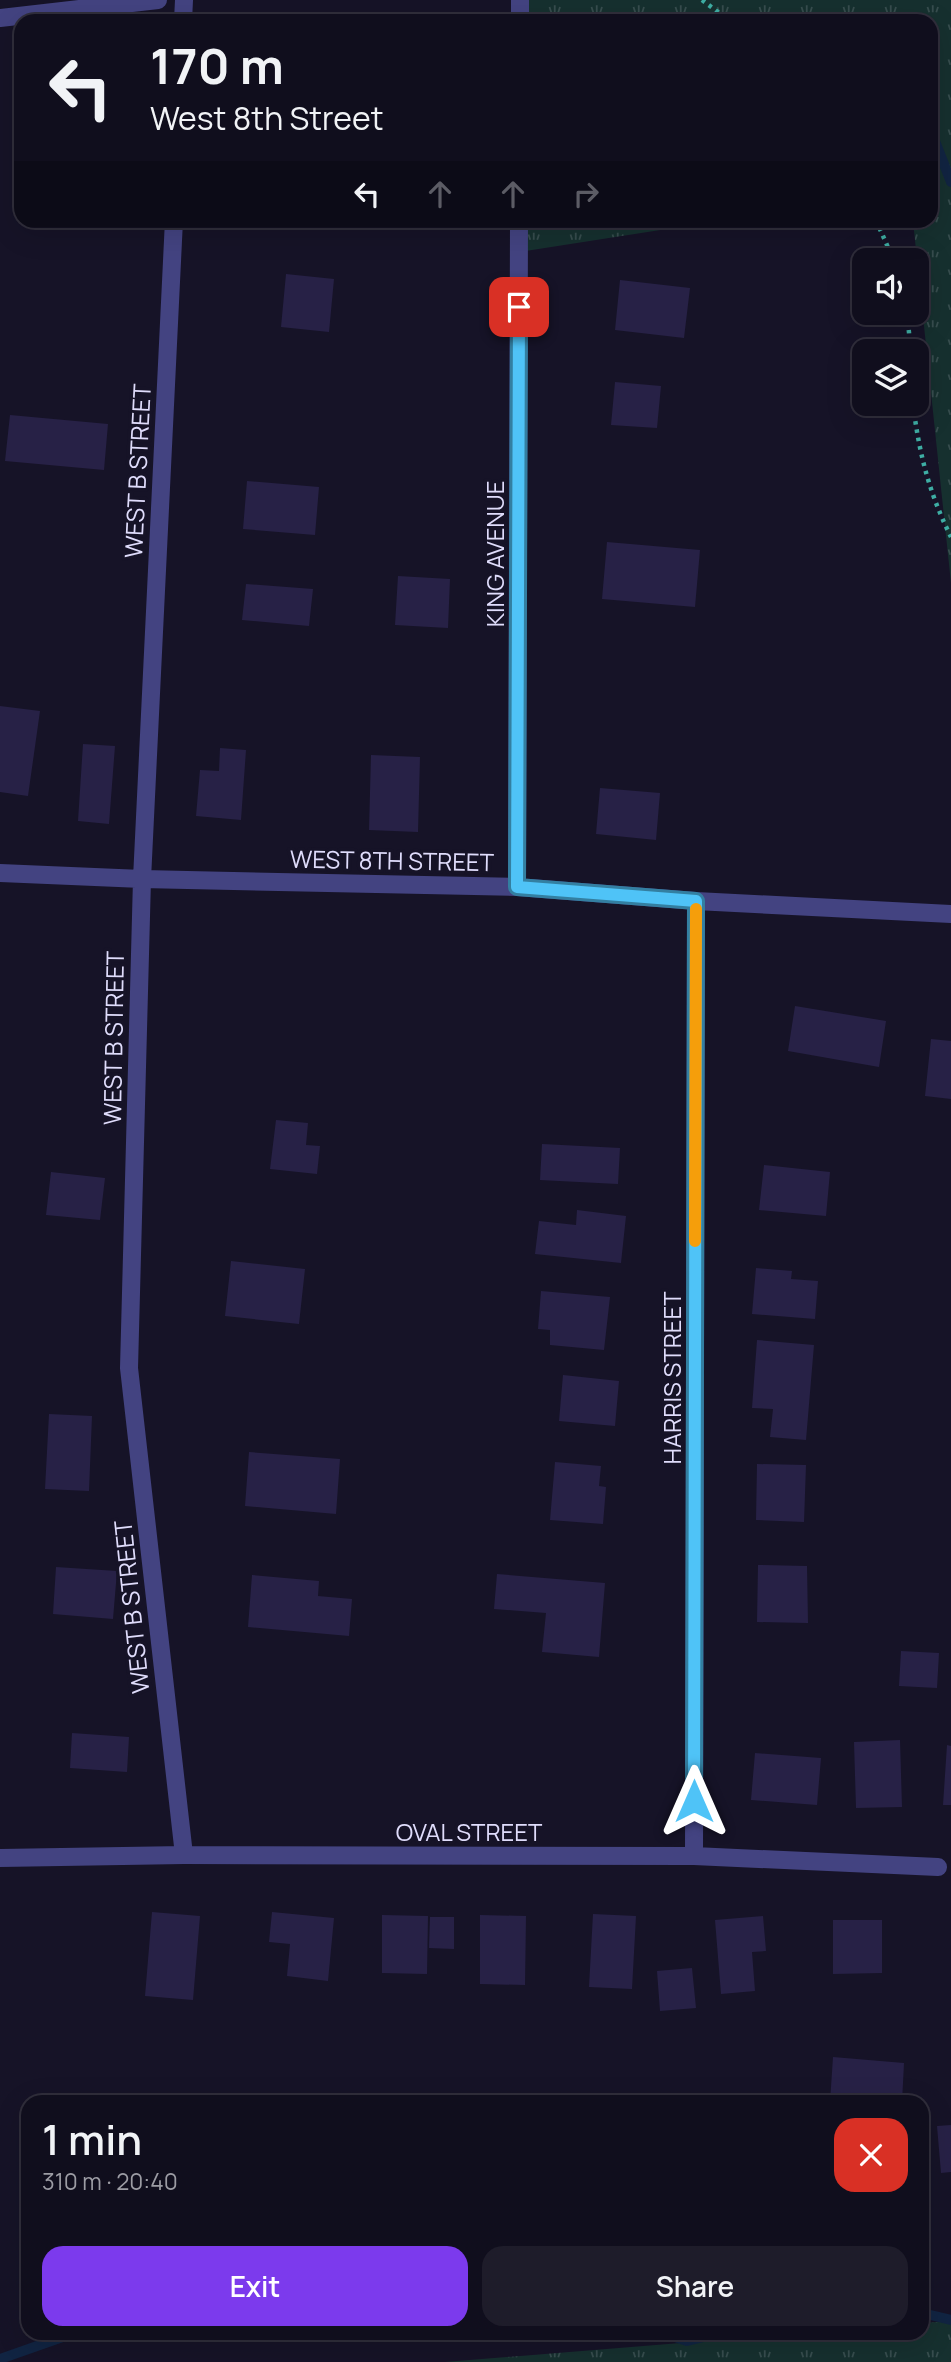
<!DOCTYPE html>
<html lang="en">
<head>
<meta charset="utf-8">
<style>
	body { margin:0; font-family:Manrope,sans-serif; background:#1e1c2a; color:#f1f3f6; height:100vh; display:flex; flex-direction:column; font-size:26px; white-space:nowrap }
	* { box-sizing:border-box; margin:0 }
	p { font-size:23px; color:#9c9ca4 }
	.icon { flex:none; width:38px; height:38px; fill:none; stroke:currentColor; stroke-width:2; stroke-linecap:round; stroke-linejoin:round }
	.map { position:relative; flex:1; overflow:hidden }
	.side { position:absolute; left:21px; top:2095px; width:908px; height:245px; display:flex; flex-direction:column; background:#100e1d; border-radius:21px; box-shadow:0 7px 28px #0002,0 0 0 2px #302e3b }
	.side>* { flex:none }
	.banner { position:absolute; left:14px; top:14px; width:924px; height:214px; border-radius:21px; box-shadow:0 7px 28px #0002,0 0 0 2px #302e3b; background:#100e1d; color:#f1f3f6; overflow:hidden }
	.tools { position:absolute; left:852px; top:248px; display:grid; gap:14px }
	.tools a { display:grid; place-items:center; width:77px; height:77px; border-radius:14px; background:#100e1d; box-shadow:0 7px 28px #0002,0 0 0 2px #302e3b; font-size:35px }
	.pin { position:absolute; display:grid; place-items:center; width:60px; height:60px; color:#fff; margin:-30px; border-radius:14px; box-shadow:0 4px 10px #0006 }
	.me { position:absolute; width:77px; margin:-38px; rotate:0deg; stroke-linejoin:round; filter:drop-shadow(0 0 5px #0008) }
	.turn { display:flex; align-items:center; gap:24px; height:147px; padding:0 21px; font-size:32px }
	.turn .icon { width:91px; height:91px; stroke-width:2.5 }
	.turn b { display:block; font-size:49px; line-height:60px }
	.lanes { display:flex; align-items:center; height:66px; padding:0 21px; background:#0003; justify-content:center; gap:35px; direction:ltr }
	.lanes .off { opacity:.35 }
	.round { display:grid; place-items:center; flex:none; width:74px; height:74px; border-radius:21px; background:#1e1c2a }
	.headline { display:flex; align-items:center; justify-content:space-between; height:119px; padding:0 21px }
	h1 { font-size:42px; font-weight:600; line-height:52px }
	.button { display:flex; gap:14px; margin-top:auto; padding:14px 21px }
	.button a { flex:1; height:80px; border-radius:21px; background:#7c3aed; color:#fff; font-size:28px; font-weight:600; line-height:80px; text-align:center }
	.button a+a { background:#1e1c2a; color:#f1f3f6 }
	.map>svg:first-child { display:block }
</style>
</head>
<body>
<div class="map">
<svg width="951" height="2362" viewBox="0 0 951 2362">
	<defs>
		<pattern id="grass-tufts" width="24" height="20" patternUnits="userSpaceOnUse" patternTransform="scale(1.75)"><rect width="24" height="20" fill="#16302f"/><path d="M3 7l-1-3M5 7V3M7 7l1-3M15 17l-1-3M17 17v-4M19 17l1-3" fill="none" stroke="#374d4e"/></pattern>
	</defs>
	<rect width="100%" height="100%" fill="#161327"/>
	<path fill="url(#grass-tufts)" d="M520,0H951V583L913,221L931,220V21H520Z
		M519,221H718L519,252Z
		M951,2321V2362H445L803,2333H922V2323Z"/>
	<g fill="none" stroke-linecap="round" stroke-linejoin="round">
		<path stroke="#112442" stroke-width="10" d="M931,131L951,182
			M922,2313L951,2320
			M663,2333L687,2341L720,2333
			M0,2359L74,2333"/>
	</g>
	<path fill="#272146" d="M286,274L334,279L329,332L281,327Z
		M620,280L690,288L684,338L615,330Z
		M615,382L661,386L657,428L611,425Z
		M10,415L108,424L104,470L5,461Z
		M247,481L319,487L315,535L243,529Z
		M607,542L700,550L695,607L602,599Z
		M398,576L450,579L448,628L395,625Z
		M246,584L313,589L309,626L242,620Z
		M0,706L40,711L28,796L0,792Z
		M83,744L115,746L109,824L78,821Z
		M220,748L246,750L241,820L196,816L200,770L219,771Z
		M371,755L420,757L418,832L369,830Z
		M600,788L660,793L656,840L596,834Z
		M795,1006L886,1021L879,1067L788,1051Z
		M931,1039L951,1041V1099L925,1096Z
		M276,1120L308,1123L306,1145L320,1146L317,1174L270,1169Z
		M542,1144L620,1148L618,1184L540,1180Z
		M764,1165L830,1172L826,1216L759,1210Z
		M51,1172L105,1178L100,1220L46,1215Z
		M577,1210L626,1216L621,1263L535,1254L539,1221L576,1225Z
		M231,1261L305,1269L299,1324L225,1316Z
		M756,1268L792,1271L791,1279L818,1281L815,1319L752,1314Z
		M541,1291L610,1297L604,1350L550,1345V1330L538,1329Z
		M757,1340L814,1345L806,1440L770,1437L773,1409L752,1408Z
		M563,1375L619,1381L615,1426L559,1421Z
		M49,1414L92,1416L89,1491L45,1489Z
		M249,1452L340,1459L336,1514L245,1506Z
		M555,1462L601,1466L599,1486L606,1487L603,1524L550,1520Z
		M757,1464L806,1465L804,1522L756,1520Z
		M758,1565L807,1566L808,1623L757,1622Z
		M56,1567L117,1571L113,1619L53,1614Z
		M497,1574L605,1583L599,1657L542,1652L546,1613L494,1609Z
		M252,1575L319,1581L318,1596L352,1599L349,1636L248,1627Z
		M901,1651L939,1653L937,1688L899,1686Z
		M72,1733L129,1737L127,1772L70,1768Z
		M900,1740L902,1807L856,1808L854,1742Z
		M947,1745L951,1746V1805H943Z
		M755,1753L821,1758L817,1805L751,1800Z
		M152,1912L200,1916L193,2000L145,1996Z
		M272,1912L334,1918L328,1981L287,1976L290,1944L269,1942Z
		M593,1914L636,1916L632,1989L589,1987Z
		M382,1915L428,1916L427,1974L382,1973Z
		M480,1915L526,1916L525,1985L480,1984Z
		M763,1916L766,1951L752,1952L755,1991L721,1994L715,1920Z
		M430,1917H454V1949L429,1948Z
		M833,1920H882V1973L833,1974Z
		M692,1968L696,2008L660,2011L657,1971Z
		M833,2057L904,2063L902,2102H830Z
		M951,2125V2172L941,2173L937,2126Z"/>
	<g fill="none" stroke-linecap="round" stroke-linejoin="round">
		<path stroke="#3eaea4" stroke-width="4.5" stroke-dasharray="3.5 5" stroke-linecap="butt" d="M702,0L730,21
			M876,220L894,261
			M907,313L911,352
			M913,404C919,453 929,493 951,537"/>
		<path stroke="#434381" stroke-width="18" d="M0,18L158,0
			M183,21L184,0
			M520,21V0
			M174,220L142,879L129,1368L184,1855
			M0,873L142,879L517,887L696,901L951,914
			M517,887L519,220
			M694,1856L696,901
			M0,1858L184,1855L694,1856L938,1867"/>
	</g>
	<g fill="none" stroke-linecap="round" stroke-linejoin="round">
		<g stroke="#337fa1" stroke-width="18">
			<path id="route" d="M519,307L517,887L696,901L694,1801"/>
		</g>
		<use href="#route" stroke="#4fc3f7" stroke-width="12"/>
		<path stroke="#f59e0b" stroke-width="12" d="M695,1241L696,909"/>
	</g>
	<g text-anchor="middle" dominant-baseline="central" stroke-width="7" stroke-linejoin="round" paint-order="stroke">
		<g font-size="24" fill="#dfdcfb" stroke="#161327">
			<text transform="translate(137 471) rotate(-87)">WEST B STREET</text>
			<text transform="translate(494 554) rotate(-90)">KING AVENUE</text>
			<text transform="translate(392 860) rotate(1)">WEST 8TH STREET</text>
			<text transform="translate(113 1038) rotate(-89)">WEST B STREET</text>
			<text transform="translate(671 1378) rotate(-90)">HARRIS STREET</text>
			<text transform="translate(131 1607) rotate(-96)">WEST B STREET</text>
			<text x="469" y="1831">OVAL STREET</text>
		</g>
	</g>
</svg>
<div class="tools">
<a><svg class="icon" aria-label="sound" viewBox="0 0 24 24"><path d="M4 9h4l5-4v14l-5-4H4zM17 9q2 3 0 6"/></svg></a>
<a><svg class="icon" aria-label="layers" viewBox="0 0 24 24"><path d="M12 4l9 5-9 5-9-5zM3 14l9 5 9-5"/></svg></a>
</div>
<div class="pin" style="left:519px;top:307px;background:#d93025"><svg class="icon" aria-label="arrive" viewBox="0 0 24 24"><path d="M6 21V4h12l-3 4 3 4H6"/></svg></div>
<svg class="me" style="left:694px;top:1801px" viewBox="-20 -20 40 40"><path d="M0-17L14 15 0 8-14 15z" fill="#4fc3f7" stroke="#fff" stroke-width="4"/></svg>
<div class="banner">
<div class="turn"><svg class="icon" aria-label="left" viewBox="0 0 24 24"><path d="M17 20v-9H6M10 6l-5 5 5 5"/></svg><div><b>170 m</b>West 8th Street</div></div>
<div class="lanes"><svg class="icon" aria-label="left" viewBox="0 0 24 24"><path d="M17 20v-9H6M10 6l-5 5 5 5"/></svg><svg class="icon off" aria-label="ahead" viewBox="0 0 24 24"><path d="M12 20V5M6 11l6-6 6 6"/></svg><svg class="icon off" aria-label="ahead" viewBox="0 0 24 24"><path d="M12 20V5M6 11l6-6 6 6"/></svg><svg class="icon off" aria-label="right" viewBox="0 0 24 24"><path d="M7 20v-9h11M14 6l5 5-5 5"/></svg></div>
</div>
<section class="side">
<div class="headline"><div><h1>1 min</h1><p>310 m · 20:40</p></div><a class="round" style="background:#d93025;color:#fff"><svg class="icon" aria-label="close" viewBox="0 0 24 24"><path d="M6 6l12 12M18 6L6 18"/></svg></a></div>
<div class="button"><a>Exit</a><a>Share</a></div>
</section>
</div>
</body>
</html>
